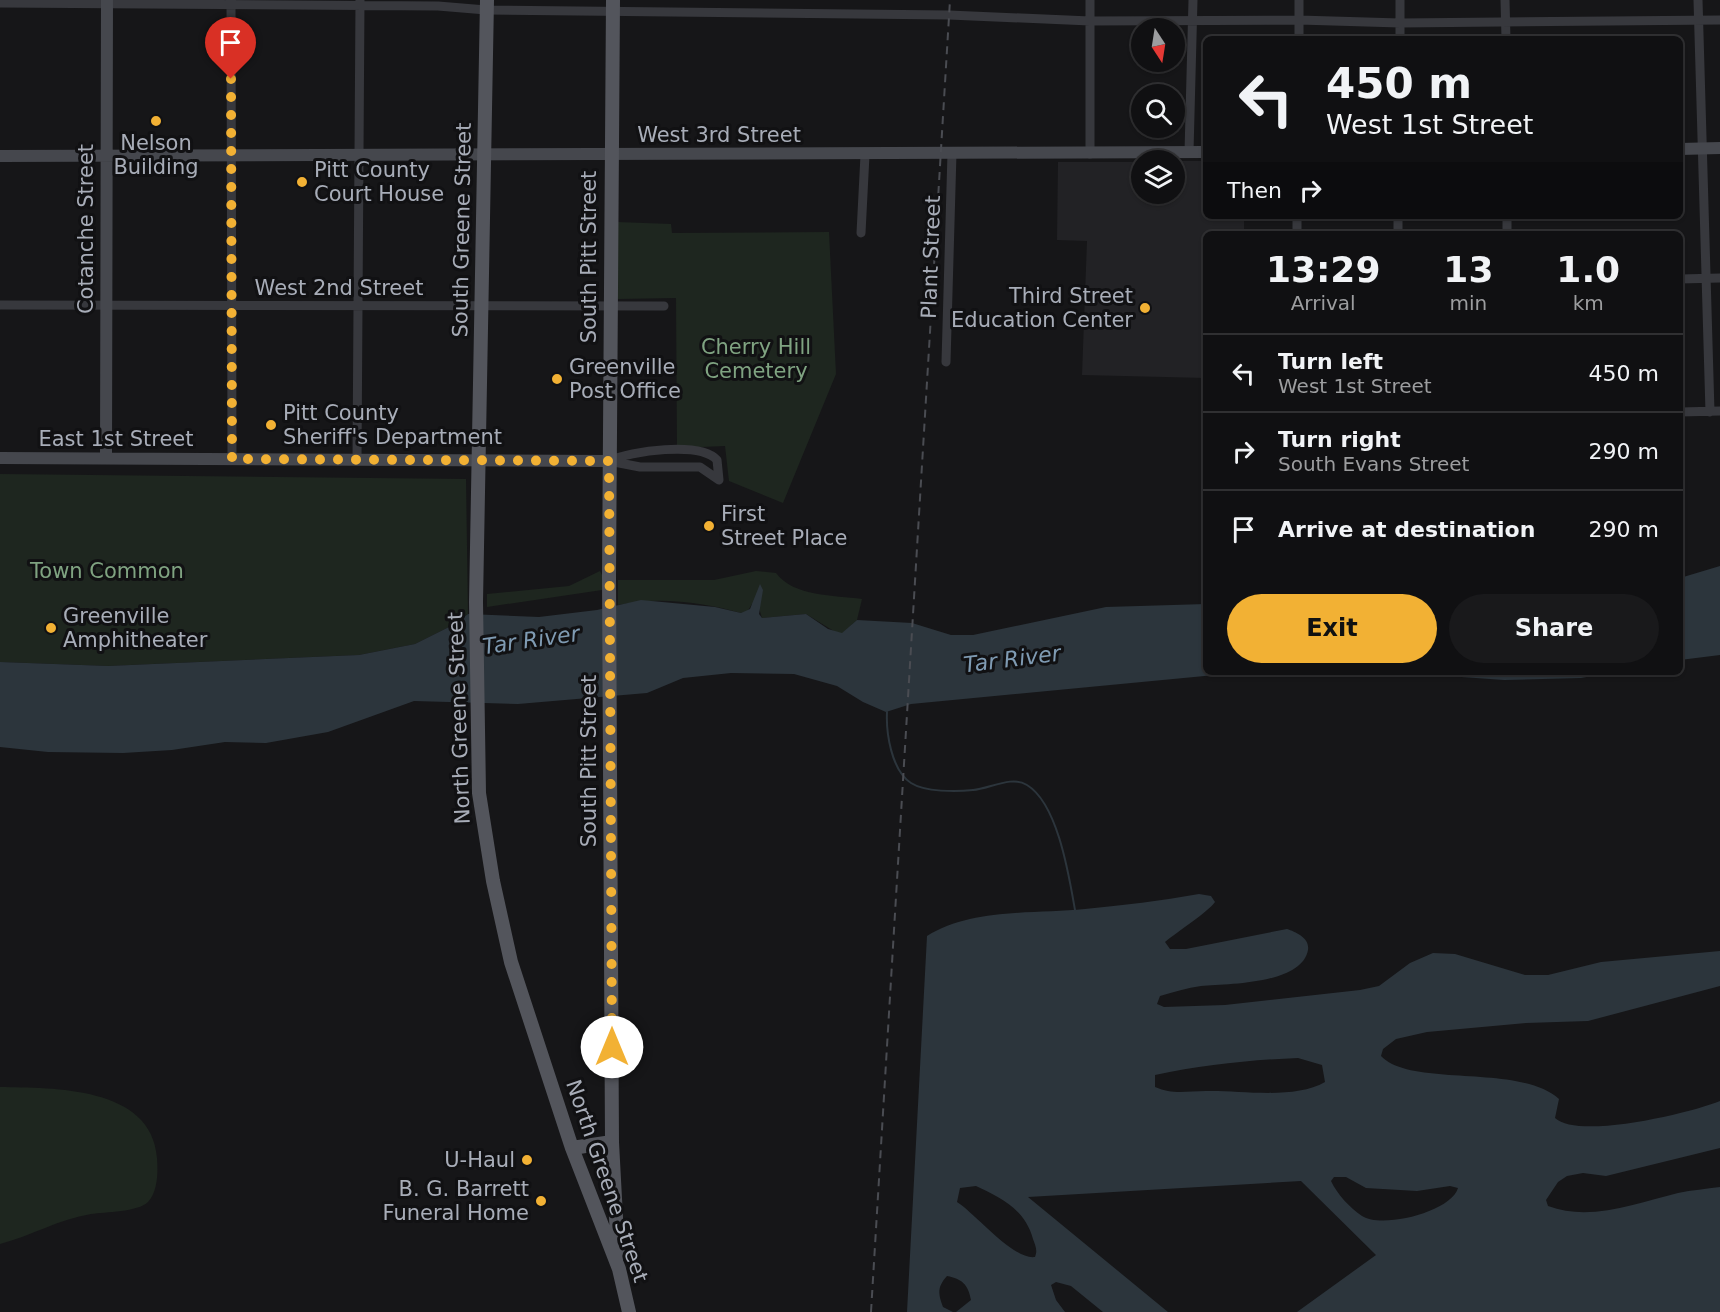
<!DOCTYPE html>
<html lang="en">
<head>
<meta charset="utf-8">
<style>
	body { margin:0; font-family:"DejaVu Sans",sans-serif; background:#19191b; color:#f1f3f6; height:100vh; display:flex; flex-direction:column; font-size:22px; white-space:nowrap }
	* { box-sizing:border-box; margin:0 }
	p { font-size:20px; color:#9c9d9f }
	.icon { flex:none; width:33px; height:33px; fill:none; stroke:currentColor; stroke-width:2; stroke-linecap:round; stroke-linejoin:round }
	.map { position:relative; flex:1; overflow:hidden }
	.side { position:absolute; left:1203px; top:231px; width:480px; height:444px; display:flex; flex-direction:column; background:#101012; border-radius:9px; box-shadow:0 2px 4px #0004,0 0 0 2px #303032 }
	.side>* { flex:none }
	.banner { position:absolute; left:1203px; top:36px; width:480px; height:183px; border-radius:9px; box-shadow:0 2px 4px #0004,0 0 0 2px #303032; background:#101012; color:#f1f3f6; overflow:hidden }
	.needle { width:39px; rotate:168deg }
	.fabs { position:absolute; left:1131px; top:18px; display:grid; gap:12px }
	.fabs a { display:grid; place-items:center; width:54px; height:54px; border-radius:50%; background:#101012; box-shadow:0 2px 4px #0004,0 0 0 2px #303032; font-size:30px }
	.pin { position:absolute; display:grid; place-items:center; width:51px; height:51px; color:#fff; margin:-62px -26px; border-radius:50% 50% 50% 0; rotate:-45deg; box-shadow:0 0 6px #0007 }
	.pin .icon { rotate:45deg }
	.me { position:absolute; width:66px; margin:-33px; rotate:0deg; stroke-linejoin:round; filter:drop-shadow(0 0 4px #0008) }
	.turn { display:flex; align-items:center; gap:21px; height:126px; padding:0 24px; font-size:27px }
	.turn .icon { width:78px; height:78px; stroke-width:2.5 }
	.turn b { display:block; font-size:42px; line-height:51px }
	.then { display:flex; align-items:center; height:57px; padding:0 24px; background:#0003; gap:12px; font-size:22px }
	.eta { display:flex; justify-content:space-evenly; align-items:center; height:102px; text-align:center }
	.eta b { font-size:36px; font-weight:600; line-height:42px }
	.primary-button { display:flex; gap:12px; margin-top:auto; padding:12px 24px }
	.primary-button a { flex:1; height:69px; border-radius:36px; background:#f2b134; color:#111; font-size:24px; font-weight:600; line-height:69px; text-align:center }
	.primary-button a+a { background:#19191b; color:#f1f3f6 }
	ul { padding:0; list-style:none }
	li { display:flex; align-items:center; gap:18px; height:78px; padding:0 24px; border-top:2px solid #303032 }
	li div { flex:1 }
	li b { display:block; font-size:22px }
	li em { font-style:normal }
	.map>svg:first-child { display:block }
</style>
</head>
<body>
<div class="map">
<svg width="1720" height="1312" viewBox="0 0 1720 1312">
	<rect width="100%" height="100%" fill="#161618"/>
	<path fill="#222225" d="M1175,161H1206V216H1244V233L1293,234H1206V378L1082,375L1087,241L1057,240L1058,162H1141L1142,194H1174Z"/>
	<path fill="#1e261f" d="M617,222L671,224L672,233L829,232L836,374L783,503L729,481L725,446L677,448L676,298L618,299Z
		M0,474L466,479L468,614L453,625L415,644L359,655L108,666L0,662Z
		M600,571L604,579L602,590L487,607V594L569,586Z
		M756,571L776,573C794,597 834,595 862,599L857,620L843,633H837L806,614L762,618L759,608L752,604L747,612L741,613C703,602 657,596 618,605V580H714Z
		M0,1087C53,1088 152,1086 157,1158C158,1172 158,1191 148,1202C138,1212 105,1212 91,1214C59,1219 31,1236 0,1244Z"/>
	<path fill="#2c353c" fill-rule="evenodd" d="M1720,566V655L1680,660V578Z
		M760,584L763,590L759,614L762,618L806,614L828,629L842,633L857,620L912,623L951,635H973L1106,607L1206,604V672H1614L1581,678L1504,680L1405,673L1320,677L1236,673L911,704L886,712L863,702L837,686L794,674L731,673L683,678L647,693L518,704L414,701L328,732L266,743L225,742L172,750L123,753L48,752L0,747V662L108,666L359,655L415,644L453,625L468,614L539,617L597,610L641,600L715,607L741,613L750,609Z
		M1199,894L1211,896L1215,902C1208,912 1177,932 1165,942L1170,949H1186L1287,929C1296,932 1310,938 1308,950C1302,984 1229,984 1201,986C1187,988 1174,992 1160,996L1157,1004L1164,1007L1225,1005L1360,990L1379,986L1410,963L1433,953L1455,954L1525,975H1548L1601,962L1720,951V986L1588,1021L1526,1023L1427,1032L1396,1039L1383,1049L1381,1056C1411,1088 1519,1063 1559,1099L1555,1118C1578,1140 1691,1113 1720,1101V1148L1606,1176L1583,1173L1567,1176L1558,1182L1546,1200L1548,1206C1590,1222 1637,1203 1678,1193C1692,1190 1706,1189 1720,1187V1312H1297L1376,1255L1301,1181L1028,1197L1168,1312H1103L1071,1286L1056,1282L1051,1285L1056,1300L1065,1312H956L971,1300C968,1284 962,1279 947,1276C937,1287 938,1294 943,1307L953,1312H907L927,936C971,908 1035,914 1085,909C1123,905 1161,901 1199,894ZM1298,1058L1322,1065L1325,1082C1294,1100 1240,1090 1206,1091C1187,1091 1173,1095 1155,1087V1075C1203,1065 1249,1060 1298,1058ZM1334,1177H1346L1366,1188L1417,1191L1450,1186L1458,1188C1451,1212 1382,1229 1362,1216C1350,1208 1337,1194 1331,1181ZM976,1186C1001,1198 1025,1209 1033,1239C1035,1245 1038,1250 1035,1257C1013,1260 976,1214 957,1202L960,1188Z"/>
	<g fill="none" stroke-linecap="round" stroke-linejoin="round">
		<path stroke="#2c353c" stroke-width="2" d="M887,712C886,732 891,770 911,783C925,792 956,792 973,790C989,789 1012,775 1027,785C1058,804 1069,876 1075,910"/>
		<path stroke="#37383d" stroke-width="9" d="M231,0L232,459
			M1505,0L1506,39
			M1698,0L1710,412
			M0,3L438,6L486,10L949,15L1090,21L1299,20L1400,23L1720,20
			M1299,39V0
			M1400,39V0
			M1189,152L1193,0
			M1090,154V0
			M1507,216V234
			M861,233L865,155
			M1297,234V216
			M1398,234V216
			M1680,279L1720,278
			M0,305L664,306
			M946,362L952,153
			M1680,412L1720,411
			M357,460L360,0
			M609,461C631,451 700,441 717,460L719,480
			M609,461L640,467H700L719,480"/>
		<path stroke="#45474d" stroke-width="12" d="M1680,149L1720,148
			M0,156L1206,152
			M0,458L609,461
			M106,458L107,0"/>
		<path stroke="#53555c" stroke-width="14" d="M487,0L476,602L479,793L493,881L511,962L572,1148L619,1269L629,1312
			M613,0L609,577L612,1142L618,1255
			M572,1148L612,1142"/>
		<path stroke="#4a4c52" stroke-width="2" stroke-dasharray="8 6" stroke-linecap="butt" d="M871,1312L950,0"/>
	</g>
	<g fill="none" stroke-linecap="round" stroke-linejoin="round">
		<path stroke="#f2b134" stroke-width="10" stroke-dasharray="0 18" d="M231,79L232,459L609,461L612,1047"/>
	</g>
	<g fill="#f2b134" stroke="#111113" stroke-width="2">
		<circle cx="156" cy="121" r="6"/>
		<circle cx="302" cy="182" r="6"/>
		<circle cx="1145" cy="308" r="6"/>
		<circle cx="557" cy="379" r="6"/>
		<circle cx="271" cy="425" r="6"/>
		<circle cx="709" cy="526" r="6"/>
		<circle cx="51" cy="628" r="6"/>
		<circle cx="527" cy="1160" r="6"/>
		<circle cx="541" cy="1201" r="6"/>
	</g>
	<g text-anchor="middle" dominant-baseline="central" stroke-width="6" stroke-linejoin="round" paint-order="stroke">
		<g font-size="21" fill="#a8adb8" stroke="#111113">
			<text x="719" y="135">West 3rd Street</text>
			<text transform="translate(86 229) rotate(-90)">Cotanche Street</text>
			<text transform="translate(462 230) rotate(-89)">South Greene Street</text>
			<text transform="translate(589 257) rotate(-90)">South Pitt Street</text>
			<text transform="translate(931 257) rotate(-88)">Plant Street</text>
			<text x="339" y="288">West 2nd Street</text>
			<text x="116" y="439">East 1st Street</text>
			<text transform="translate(459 718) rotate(-92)">North Greene Street</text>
			<text transform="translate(589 761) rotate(-90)">South Pitt Street</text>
			<text transform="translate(607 1181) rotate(71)">North Greene Street</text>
		</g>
		<g font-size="21" fill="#a8adb8" stroke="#111113" text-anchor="start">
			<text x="156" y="143" text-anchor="middle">Nelson<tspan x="156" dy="24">Building</tspan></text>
			<text x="314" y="170">Pitt County<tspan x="314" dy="24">Court House</tspan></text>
			<text x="1133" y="296" text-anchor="end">Third Street<tspan x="1133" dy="24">Education Center</tspan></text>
			<text x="569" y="367">Greenville<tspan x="569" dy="24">Post Office</tspan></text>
			<text x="283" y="413">Pitt County<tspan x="283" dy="24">Sheriff's Department</tspan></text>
			<text x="721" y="514">First<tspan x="721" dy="24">Street Place</tspan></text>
			<text x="63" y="616">Greenville<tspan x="63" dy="24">Amphitheater</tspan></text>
			<text x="515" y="1160" text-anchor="end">U-Haul</text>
			<text x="529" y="1189" text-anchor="end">B. G. Barrett<tspan x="529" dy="24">Funeral Home</tspan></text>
		</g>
		<g font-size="21" fill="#7fa381" stroke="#111113">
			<text x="756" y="347">Cherry Hill<tspan x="756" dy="24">Cemetery</tspan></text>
			<text x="107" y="571">Town Common</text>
		</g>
		<g font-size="22" font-style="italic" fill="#7f9bb3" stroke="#111113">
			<text transform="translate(531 640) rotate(-8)">Tar River</text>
			<text transform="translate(1012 659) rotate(-7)">Tar River</text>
		</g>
	</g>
</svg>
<div class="fabs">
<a><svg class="needle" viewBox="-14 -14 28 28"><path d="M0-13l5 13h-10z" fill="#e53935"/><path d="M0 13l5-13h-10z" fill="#9c9d9f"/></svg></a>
<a><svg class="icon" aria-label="search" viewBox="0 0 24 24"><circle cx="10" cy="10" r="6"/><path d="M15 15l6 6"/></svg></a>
<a><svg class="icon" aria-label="layers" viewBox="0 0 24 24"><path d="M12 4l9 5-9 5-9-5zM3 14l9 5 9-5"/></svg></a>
</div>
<div class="pin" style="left:231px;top:79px;background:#d93025"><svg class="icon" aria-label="arrive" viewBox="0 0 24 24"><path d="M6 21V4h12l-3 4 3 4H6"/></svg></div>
<svg class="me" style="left:612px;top:1047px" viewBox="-20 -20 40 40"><circle r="19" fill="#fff"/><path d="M0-13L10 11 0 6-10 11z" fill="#f2b134"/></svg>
<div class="banner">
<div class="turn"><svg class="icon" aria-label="left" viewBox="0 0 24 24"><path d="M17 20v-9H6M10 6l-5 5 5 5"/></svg><div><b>450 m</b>West 1st Street</div></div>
<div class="then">Then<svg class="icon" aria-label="right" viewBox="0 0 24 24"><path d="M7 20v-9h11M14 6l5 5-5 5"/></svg></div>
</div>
<section class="side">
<div class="eta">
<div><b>13:29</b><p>Arrival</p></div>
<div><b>13</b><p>min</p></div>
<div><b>1.0</b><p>km</p></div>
</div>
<ul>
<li><svg class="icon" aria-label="left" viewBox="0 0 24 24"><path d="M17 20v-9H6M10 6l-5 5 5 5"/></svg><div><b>Turn left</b><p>West 1st Street</p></div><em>450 m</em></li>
<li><svg class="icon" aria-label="right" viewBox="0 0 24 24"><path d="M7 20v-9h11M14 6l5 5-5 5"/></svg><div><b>Turn right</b><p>South Evans Street</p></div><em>290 m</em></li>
<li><svg class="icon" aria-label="arrive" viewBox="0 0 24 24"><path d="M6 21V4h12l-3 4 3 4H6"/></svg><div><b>Arrive at destination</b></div><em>290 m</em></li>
</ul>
<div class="primary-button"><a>Exit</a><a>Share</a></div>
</section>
</div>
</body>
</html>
